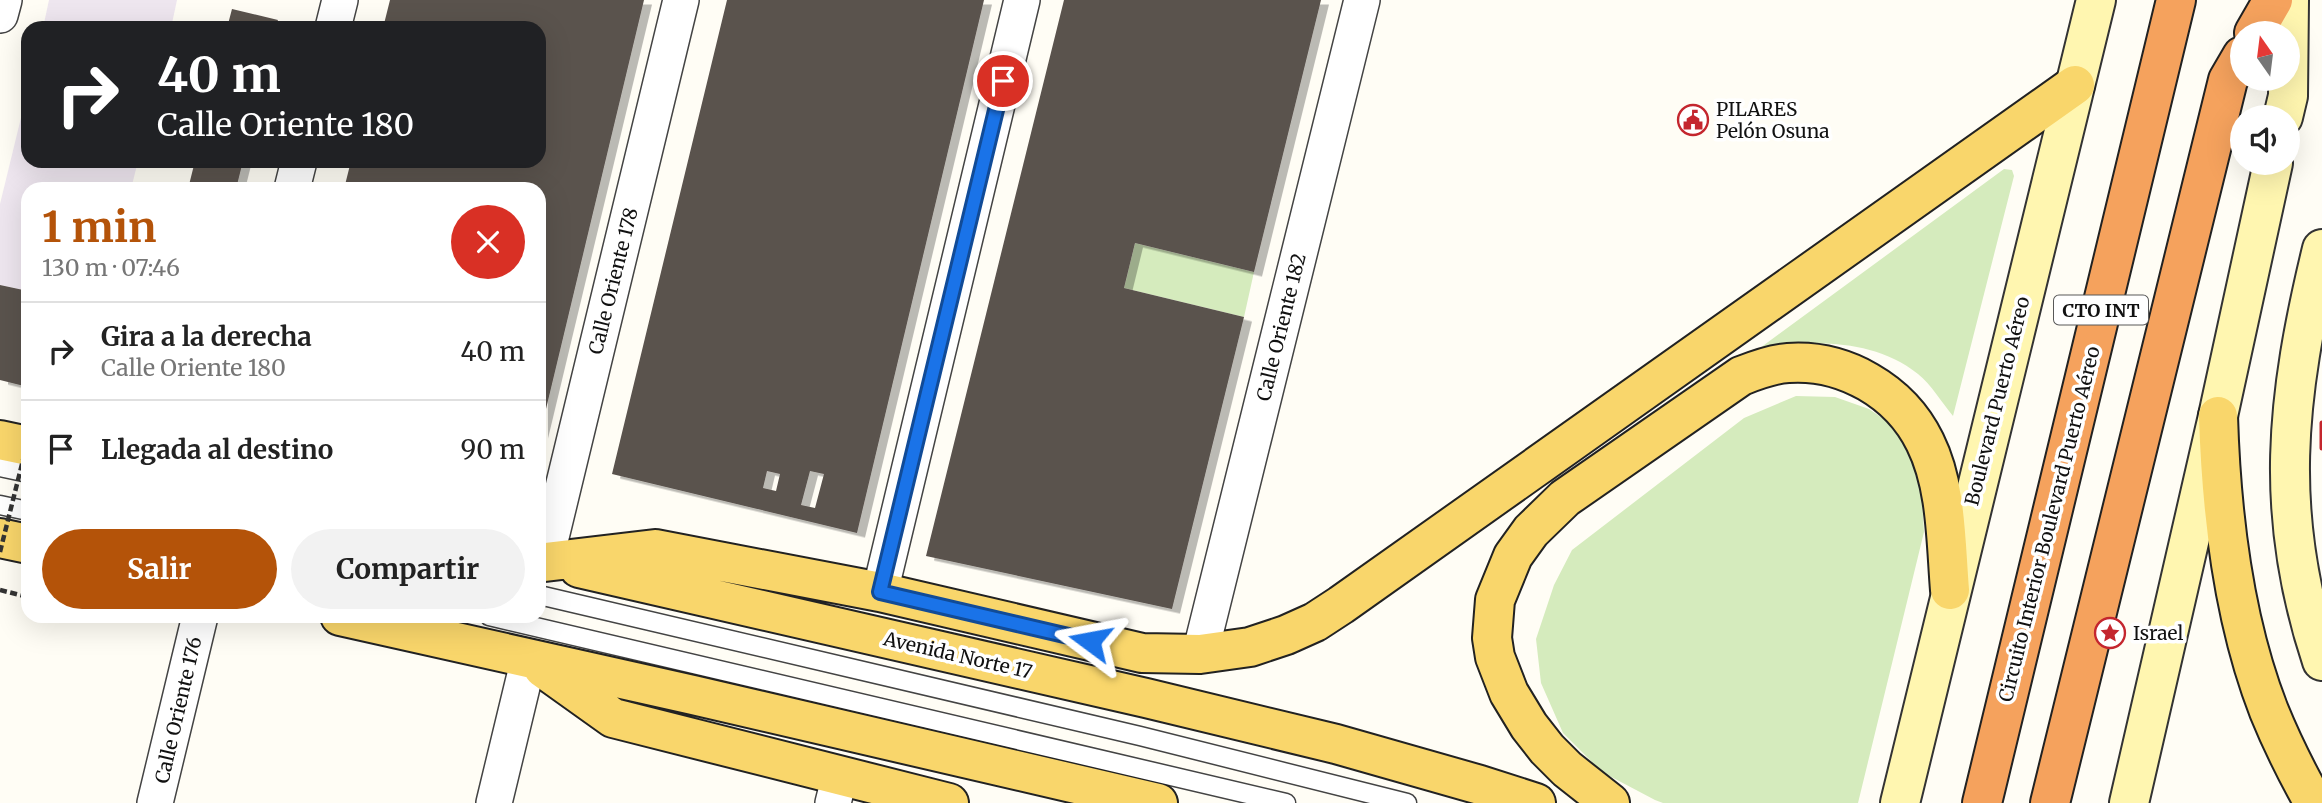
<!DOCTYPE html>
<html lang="es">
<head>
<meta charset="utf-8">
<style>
	body { margin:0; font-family:Merriweather,serif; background:#f2f2f2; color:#222; height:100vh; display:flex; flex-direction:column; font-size:26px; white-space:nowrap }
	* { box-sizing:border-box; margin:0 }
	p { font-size:23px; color:#767676 }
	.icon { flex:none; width:38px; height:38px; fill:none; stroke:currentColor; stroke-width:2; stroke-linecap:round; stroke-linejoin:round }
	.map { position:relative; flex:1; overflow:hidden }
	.panel { position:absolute; left:21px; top:182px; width:525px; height:441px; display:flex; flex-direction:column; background:#fff; border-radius:21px; box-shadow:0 7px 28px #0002 }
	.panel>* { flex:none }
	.banner { position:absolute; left:21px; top:21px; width:525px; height:147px; border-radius:21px; box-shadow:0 7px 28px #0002; background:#202124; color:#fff; overflow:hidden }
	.needle { width:46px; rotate:346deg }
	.controls { position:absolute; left:2230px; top:21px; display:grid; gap:14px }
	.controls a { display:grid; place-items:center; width:70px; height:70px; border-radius:50%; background:#fff; box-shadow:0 7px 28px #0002; font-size:35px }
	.pin { position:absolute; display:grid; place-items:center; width:60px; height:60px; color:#fff; margin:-30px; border:4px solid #fff; border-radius:50%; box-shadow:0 2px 7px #0007 }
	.me { position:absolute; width:77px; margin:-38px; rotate:283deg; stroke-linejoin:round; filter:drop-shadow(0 0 5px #0008) }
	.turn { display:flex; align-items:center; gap:24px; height:147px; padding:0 21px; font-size:32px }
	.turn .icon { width:91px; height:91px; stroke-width:2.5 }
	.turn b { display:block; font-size:49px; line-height:60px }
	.round { display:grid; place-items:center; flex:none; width:74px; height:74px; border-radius:37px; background:#f2f2f2 }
	.summary { display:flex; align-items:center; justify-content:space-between; height:119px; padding:0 21px }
	h1 { font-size:42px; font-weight:700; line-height:52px; color:#b45309 }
	.button { display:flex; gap:14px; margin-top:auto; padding:14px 21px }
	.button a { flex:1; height:80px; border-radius:42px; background:#b45309; color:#fff; font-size:28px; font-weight:700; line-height:80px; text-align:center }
	.button a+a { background:#f2f2f2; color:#222 }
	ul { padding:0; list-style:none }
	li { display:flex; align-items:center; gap:21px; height:98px; padding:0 21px; border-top:2px solid #e0e0e0 }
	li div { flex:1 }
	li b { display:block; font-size:26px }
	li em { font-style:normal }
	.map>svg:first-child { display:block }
</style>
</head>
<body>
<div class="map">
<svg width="2322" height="803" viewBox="0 0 2322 803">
	<defs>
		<filter id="shadow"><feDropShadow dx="8" dy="4.5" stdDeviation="0" flood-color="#0004"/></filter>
	</defs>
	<rect width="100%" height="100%" fill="#fffdf5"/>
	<path fill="#eee6ef" d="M49,0H177L171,28H43Z
		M28,89V161H138L131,189H28V291L0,285V204Z"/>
	<path fill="#d5ebbd" d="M2004,169L2012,170L2014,176L1953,416C1942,403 1931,384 1918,374C1872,338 1814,341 1760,348Z
		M1135,243L1254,272L1244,317L1124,288Z
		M1796,396L1835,397L1869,409L1894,426L1910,445L1921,478L1924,532L1858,803H1663L1655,800L1602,772L1563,733L1541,683L1536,639L1554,585L1572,550L1744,418Z"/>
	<path fill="#5a524d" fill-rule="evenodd" filter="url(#shadow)" d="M390,0H644L540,434L539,189H344L351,161H539V28H383Z
		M727,0H984L857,533L612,474ZM767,471L780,474L776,491L763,488ZM810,471L824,474L815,508L801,505Z
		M1064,0H1321L1254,272L1135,243L1124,288L1244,317L1172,609L926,556Z
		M232,9L278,20L275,28H227Z
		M195,161H243L236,189H188Z
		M0,285L28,291V387L0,380Z"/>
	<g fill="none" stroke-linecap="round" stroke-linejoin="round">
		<g stroke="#444" stroke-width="21">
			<path id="lane" d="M0,467L28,473
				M0,505L28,511
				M539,595L1140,736L1407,803
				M489,616L1286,803"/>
		</g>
		<g stroke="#444" stroke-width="38">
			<path id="street" d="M0,15L4,0
				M333,28L340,0
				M292,189L299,161
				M545,562L681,0
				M880,592L1022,0
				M1200,654L1362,0
				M155,803L200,616
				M494,803L529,658
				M833,803L840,775"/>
		</g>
		<g stroke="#333" stroke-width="42">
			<path id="secondary" d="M2283,117L2288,96L2289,0
				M2322,249C2286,397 2273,514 2322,661
				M1900,803L2096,0
				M2129,803L2218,416L2273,163"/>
		</g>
		<g stroke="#222" stroke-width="42">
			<path id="primary" d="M2218,416C2221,515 2233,619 2269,711C2282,743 2297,773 2314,803
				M0,440L28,446
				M0,538L28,544
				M545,562L655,549L880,592L1142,653L1200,654L1250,647L1286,635L1315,622L1341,605L2075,85
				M579,568L1146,698L1336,744L1480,785L1536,803
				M340,616L693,695L1158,803
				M543,668L613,718L949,803
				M1610,803L1567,769L1547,749L1529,726L1509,693L1495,657L1492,638L1495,600L1513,556L1531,531L1565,498L1741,376C1756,370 1772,364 1788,363C1844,359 1900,391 1925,442C1947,486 1946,541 1950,590"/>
		</g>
		<g stroke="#222" stroke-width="42">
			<path id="highway" d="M2254,33L2273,0
				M1982,803L2176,0
				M2050,803L2228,80L2242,56"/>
		</g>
		<path stroke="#333" stroke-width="4.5" stroke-dasharray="7 3.5" stroke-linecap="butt" d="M0,590L28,597"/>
		<use href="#lane" stroke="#fff" stroke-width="18"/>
		<use href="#street" stroke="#fff" stroke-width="35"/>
		<use href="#secondary" stroke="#fff6b0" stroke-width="38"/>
		<use href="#primary" stroke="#f9d66b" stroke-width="38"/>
		<use href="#highway" stroke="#f5a25d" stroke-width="38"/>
		<path stroke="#c4262e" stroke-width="5" d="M2322,423V448"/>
		<path stroke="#333" stroke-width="4.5" stroke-dasharray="7 3.5" stroke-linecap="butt" d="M0,552L28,440"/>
	</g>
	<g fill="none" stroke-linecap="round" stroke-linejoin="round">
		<g stroke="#114b97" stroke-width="18">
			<path id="route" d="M1003,81L880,592L1090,641"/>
		</g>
		<use href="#route" stroke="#1a73e8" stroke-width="12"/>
	</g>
	<defs>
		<g id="civic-ring" transform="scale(1.575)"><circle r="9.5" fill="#fff" stroke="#c4262e" stroke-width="1.5"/><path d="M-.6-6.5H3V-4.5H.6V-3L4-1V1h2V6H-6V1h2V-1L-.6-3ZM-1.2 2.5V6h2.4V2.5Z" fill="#c4262e"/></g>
		<g id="sight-ring" transform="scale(1.575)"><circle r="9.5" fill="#fff" stroke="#c4262e" stroke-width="1.5"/><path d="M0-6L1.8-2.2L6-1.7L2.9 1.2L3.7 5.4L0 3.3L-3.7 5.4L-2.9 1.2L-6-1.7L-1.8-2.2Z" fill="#c4262e"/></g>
	</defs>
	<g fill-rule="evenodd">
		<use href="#civic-ring" x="1693" y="120"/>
		<use href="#sight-ring" x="2110" y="633"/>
	</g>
	<g text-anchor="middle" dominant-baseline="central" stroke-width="7" stroke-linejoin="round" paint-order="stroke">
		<rect fill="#fff" stroke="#585858" stroke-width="2" x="2054" y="295.5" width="94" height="29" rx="5"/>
		<g font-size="18" font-weight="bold" fill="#111">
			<text x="2101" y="310">CTO INT</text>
		</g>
		<g font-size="19" fill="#111" stroke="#fff" text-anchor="start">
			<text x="1716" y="109">PILARES<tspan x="1716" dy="22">Pelón Osuna</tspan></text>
			<text x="2133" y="633">Israel</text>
		</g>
		<g font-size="19" fill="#111" stroke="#fff">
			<text transform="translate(613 281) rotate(-76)">Calle Oriente 178</text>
			<text transform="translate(1281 327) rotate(-76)">Calle Oriente 182</text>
			<text transform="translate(1997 401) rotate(-76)">Boulevard Puerto Aéreo</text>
			<text transform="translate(2049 524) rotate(-76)">Circuito Interior Boulevard Puerto Aéreo</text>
			<text transform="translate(958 655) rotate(13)">Avenida Norte 17</text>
			<text transform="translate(178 710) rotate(-77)">Calle Oriente 176</text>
		</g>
	</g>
</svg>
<div class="controls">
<a><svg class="needle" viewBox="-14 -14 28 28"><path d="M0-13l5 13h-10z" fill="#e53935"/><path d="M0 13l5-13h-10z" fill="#767676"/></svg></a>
<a><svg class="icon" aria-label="sound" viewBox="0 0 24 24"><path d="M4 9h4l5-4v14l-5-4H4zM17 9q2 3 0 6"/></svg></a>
</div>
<div class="pin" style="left:1003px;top:81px;background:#d93025"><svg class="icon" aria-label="arrive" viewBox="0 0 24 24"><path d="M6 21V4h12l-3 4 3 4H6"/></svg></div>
<svg class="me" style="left:1090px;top:641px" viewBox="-20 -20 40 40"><path d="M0-17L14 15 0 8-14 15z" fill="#1a73e8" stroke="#fff" stroke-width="4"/></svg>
<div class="banner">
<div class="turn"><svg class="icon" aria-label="right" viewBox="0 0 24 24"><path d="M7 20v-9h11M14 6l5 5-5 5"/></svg><div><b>40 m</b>Calle Oriente 180</div></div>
</div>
<section class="panel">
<div class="summary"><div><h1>1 min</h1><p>130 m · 07:46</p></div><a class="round" style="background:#d93025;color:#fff"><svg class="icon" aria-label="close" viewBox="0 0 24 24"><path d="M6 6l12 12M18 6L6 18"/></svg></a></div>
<ul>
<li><svg class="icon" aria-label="right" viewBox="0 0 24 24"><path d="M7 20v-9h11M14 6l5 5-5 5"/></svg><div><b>Gira a la derecha</b><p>Calle Oriente 180</p></div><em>40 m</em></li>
<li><svg class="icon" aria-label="arrive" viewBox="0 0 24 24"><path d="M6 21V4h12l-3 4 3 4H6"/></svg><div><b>Llegada al destino</b></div><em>90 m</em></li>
</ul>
<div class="button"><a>Salir</a><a>Compartir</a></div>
</section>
</div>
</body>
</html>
